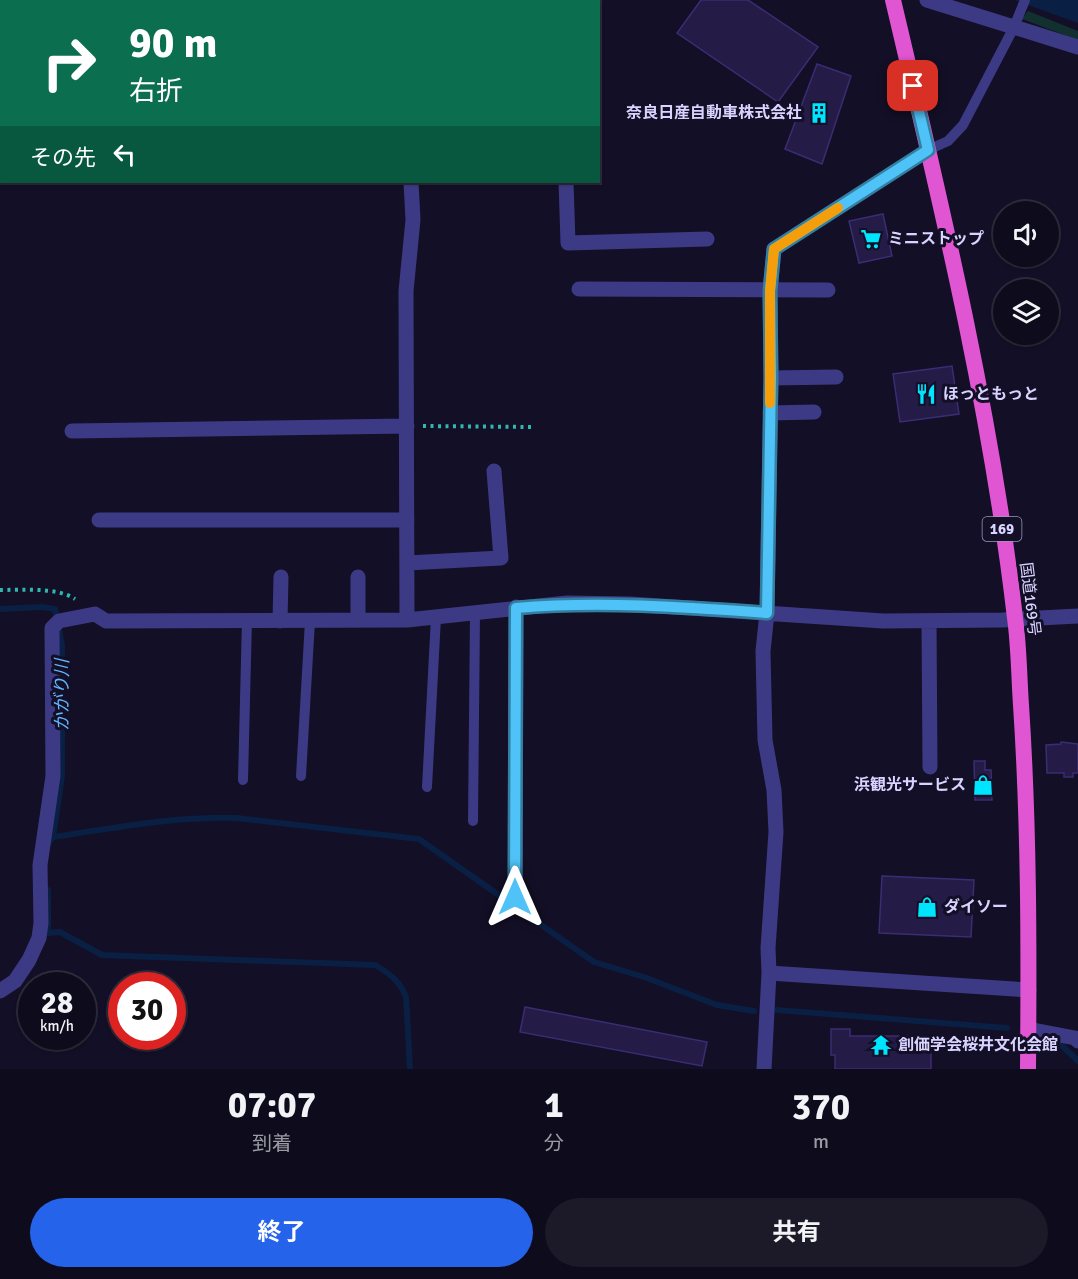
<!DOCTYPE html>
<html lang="ja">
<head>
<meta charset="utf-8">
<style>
	body { margin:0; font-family:Signika,"Noto Sans JP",sans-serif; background:#1c1929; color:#f1f3f6; height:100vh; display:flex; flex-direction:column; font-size:22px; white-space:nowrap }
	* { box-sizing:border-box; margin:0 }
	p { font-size:20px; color:#9b9ba3 }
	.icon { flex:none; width:33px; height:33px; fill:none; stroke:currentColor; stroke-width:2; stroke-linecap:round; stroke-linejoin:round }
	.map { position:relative; height:1069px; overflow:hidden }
	.panel { display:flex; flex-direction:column; background:#0e0b1c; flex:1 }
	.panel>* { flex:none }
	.top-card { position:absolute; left:0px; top:0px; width:600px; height:183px; box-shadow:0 2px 4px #0004,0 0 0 2px #2e2b3b; background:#0b6e4f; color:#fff; overflow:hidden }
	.fabs { position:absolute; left:993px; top:201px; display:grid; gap:12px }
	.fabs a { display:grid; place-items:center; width:66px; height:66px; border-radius:50%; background:#0e0b1c; box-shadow:0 2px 4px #0004,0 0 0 2px #2e2b3b; font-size:30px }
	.speed { position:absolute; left:18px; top:972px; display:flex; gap:12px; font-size:30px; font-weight:700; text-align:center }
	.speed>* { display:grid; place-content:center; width:78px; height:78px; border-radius:50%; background:#0e0b1c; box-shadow:0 2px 4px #0004,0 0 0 2px #2e2b3b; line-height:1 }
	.speed small { font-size:15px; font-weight:400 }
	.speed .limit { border:9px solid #d22; background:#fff; color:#111 }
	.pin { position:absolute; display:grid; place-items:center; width:51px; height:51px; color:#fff; margin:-26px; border-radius:12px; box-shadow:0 3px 9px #0006 }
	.me { position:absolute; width:66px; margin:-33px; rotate:0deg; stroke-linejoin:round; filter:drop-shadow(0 0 4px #0008) }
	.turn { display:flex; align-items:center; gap:21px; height:126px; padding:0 30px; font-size:27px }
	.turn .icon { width:78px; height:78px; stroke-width:2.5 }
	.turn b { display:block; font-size:42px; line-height:51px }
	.then { display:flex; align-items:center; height:57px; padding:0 30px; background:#0003; gap:12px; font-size:22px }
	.eta { display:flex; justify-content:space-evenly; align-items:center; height:102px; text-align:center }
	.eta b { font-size:36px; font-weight:700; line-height:42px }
	.button { display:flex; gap:12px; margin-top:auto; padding:12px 30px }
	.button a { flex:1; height:69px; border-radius:36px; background:#2563eb; color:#fff; font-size:24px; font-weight:700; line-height:69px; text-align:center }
	.button a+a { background:#1c1929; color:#f1f3f6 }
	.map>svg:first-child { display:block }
</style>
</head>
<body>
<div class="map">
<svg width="1078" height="1069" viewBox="0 0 1078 1069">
	<rect width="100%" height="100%" fill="#130f26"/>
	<path fill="#12302f" d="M1028,11L1078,31V40L1022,19Z"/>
	<path fill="#0a1f44" d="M1014,0H1078V23Z"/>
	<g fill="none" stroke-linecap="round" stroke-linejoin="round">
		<path stroke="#0a1f44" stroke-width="6" d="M0,609L42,607L55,609L62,645V776L53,837L48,844
			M53,837C114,828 175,816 237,818L419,839L594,962L644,977L717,1005L754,1011
			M48,890V933L60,932L102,955L375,965C389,973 400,981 406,997L410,1069
			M777,1010L1007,1028
			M1056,1040L1078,1061"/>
	</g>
	<path fill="#241b47" stroke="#3b2d73" stroke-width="1.5" d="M701,0H748L818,47L778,102L677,33Z
		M817,64L851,76L822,164L785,149Z
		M883,214L892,256L859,263L849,221Z
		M952,366L959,414L900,422L893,374Z
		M1061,742L1078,744V773H1073V777H1064V773H1047L1046,745L1061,744Z
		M974,761H985V770H991L992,800H975Z
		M882,876L974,880L971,937L879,933Z
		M525,1007L707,1042L702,1066L520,1032Z
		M831,1029H850V1036H931V1069H835V1055H831Z"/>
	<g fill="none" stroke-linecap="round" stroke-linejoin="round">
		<path stroke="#2fb8b0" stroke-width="4" stroke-dasharray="3 4.5" stroke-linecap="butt" d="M423,426L532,427
			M0,590C22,590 57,587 75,599"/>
		<path stroke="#3d3a85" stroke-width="10" d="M774,249L928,150L948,141L963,125L1014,27L1025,0
			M301,776L310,621
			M243,780L247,620
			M427,787L436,617
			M473,821L475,613"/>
		<path stroke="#3d3a85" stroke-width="15" d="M402,0V2
			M927,0L1078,47
			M566,182L568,243L707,239
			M579,289L828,290
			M771,378L836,377
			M770,413L814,412
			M72,431L407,426
			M99,520H407
			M407,563L501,558L494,471
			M358,620V577
			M407,620L406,291L413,220L411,182
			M280,621L281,577
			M929,621L930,767
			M515,897L516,607
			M769,973L1029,990
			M0,991L15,981L29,960L39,938L41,923L40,865L53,776L52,628L59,621L95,614L106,621L407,620L567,603L630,604L883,621L1002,620L1078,616
			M1028,1029L1075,1038L1078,1041
			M764,1069L769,973L768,948L776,832L774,790L765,740L763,651L767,613L771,378L770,291L774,249"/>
		<path stroke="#e055d1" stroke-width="16" d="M893,0C941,204 991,410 1015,618C1019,647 1019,676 1021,705C1029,826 1029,948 1028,1069"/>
	</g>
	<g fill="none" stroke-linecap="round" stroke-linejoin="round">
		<g stroke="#337fa1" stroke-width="15">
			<path id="route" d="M515,897L516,608C600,601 683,607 767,613L771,378L770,291L774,249L928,150L913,86"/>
		</g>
		<use href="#route" stroke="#4fc3f7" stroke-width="10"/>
		<path stroke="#f59e0b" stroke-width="10" d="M770,403V291L774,249L838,208"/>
	</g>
	<defs>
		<g id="building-bare" transform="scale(1.62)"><path d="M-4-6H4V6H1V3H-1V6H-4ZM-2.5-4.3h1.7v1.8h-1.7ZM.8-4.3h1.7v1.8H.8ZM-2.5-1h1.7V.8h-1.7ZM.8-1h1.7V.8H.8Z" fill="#00e5ff" stroke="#130f26" stroke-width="2.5" paint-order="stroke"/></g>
		<g id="supermarket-bare" transform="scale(1.62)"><path d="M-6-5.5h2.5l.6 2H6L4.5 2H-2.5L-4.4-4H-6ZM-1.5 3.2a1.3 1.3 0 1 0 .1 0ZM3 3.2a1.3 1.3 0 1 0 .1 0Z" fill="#00e5ff" stroke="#130f26" stroke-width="2.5" paint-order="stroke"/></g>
		<g id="restaurant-bare" transform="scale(1.62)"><path d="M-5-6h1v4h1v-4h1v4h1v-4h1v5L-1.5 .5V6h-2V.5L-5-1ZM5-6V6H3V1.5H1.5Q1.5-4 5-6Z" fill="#00e5ff" stroke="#130f26" stroke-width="2.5" paint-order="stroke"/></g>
		<g id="shop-bare" transform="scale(1.62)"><path d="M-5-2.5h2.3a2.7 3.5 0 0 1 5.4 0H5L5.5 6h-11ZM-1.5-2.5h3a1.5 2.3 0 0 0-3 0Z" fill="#00e5ff" stroke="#130f26" stroke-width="2.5" paint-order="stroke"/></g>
		<g id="temple-bare" transform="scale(1.62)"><path d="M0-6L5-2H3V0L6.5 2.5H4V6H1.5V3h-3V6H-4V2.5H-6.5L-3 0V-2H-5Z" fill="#00e5ff" stroke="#130f26" stroke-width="2.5" paint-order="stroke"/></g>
	</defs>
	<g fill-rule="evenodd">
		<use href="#building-bare" x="819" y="113"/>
		<use href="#supermarket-bare" x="871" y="239"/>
		<use href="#restaurant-bare" x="926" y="394"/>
		<use href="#shop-bare" x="983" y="785"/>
		<use href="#shop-bare" x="927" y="907"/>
		<use href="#temple-bare" x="881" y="1045"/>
	</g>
	<g text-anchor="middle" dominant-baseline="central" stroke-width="6" stroke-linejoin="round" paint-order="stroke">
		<rect fill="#130f26" stroke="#9e99be" stroke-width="1.5" x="982.5" y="517" width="39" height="24" rx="4.5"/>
		<g font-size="15" font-weight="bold" fill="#d9d4ff">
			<text x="1002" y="529">169</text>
		</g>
		<g font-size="16" font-weight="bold" fill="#d9d4ff" stroke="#130f26" text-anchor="start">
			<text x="802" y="113" text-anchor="end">奈良日産自動車株式会社</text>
			<text x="888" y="239">ミニストップ</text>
			<text x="943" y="394">ほっともっと</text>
			<text x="966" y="785" text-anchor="end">浜観光サービス</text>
			<text x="944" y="907">ダイソー</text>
			<text x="898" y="1045">創価学会桜井文化会館</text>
		</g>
		<g font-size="16" fill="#d9d4ff" stroke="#130f26">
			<text transform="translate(1030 599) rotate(83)">国道169号</text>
		</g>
		<g font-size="18" font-style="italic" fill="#62b6ff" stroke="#130f26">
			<text transform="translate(62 695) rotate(-90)">かがり川</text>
		</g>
	</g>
</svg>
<div class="fabs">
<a><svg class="icon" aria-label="sound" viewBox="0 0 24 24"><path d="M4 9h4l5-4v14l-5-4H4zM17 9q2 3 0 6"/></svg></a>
<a><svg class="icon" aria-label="layers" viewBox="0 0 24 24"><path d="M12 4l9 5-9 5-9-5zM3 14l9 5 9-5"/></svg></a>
</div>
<div class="speed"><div>28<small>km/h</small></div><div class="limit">30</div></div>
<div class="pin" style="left:913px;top:86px;background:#d93025"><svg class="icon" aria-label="arrive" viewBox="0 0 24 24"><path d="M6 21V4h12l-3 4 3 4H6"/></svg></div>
<svg class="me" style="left:515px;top:897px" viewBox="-20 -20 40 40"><path d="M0-17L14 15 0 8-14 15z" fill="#4fc3f7" stroke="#fff" stroke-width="4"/></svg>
<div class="top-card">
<div class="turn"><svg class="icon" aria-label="right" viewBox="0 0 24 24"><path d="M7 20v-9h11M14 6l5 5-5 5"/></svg><div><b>90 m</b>右折</div></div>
<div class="then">その先<svg class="icon" aria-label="left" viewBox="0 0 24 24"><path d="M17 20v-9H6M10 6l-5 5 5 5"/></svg></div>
</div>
</div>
<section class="panel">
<div class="eta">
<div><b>07:07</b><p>到着</p></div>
<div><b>1</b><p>分</p></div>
<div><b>370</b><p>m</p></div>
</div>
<div class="button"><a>終了</a><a>共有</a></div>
</section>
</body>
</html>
